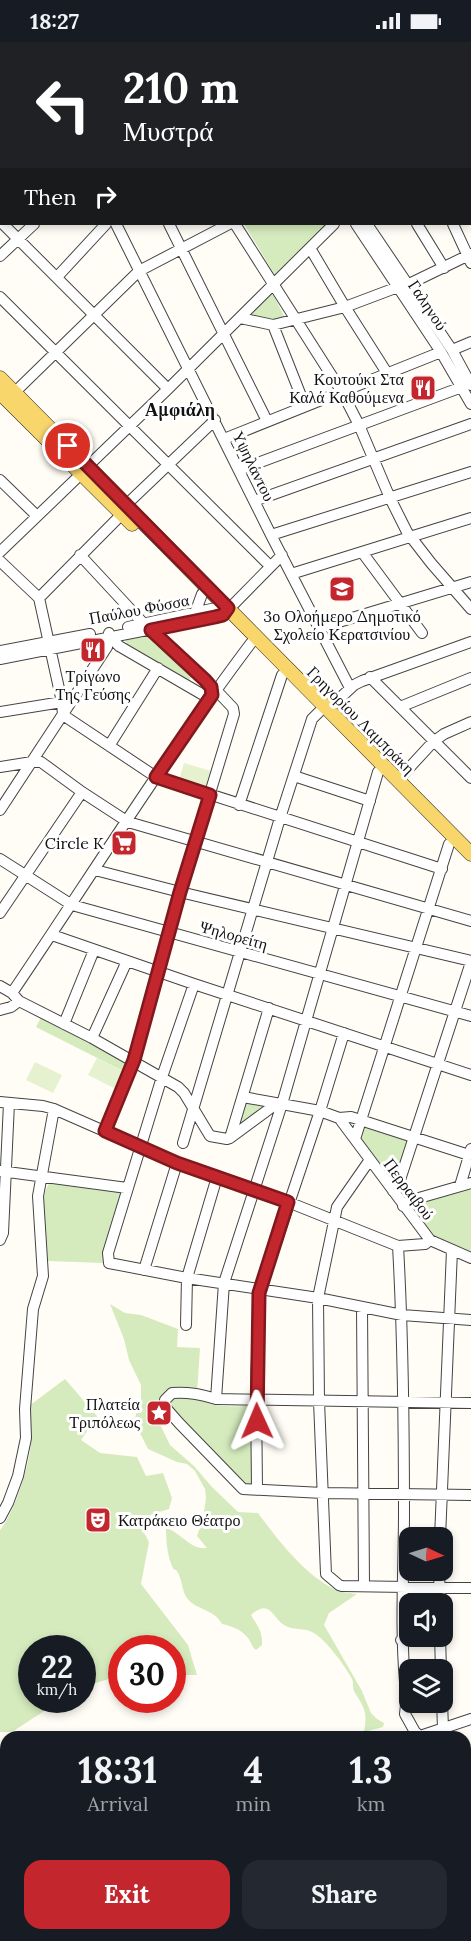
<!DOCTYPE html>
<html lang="en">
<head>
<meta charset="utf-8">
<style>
	body { margin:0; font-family:Lora,serif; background:#242831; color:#f1f3f6; height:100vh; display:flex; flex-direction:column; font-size:22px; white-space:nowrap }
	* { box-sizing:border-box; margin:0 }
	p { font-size:20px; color:#9ea1a6 }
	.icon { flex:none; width:33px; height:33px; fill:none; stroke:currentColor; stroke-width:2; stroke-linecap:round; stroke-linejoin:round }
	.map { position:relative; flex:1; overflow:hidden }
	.details { position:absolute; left:0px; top:1689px; width:471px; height:210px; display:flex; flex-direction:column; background:#171b24; border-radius:18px 18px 0 0; box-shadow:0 3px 9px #0003 }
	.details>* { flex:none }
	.banner { position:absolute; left:0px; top:0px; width:471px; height:183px; box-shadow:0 3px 9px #0003; background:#202124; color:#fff; overflow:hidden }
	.needle { width:39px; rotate:94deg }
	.controls { position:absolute; left:399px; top:1485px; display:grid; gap:12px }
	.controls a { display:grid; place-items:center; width:54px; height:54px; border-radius:12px; background:#171b24; box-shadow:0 3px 9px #0003; font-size:30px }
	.speed { position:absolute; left:18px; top:1593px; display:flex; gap:12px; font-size:30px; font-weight:700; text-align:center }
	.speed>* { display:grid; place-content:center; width:78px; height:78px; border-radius:50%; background:#171b24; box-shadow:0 3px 9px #0003; line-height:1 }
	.speed small { font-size:15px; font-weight:400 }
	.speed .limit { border:9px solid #d22; background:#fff; color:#111 }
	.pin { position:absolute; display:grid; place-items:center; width:51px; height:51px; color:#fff; margin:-26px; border:3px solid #fff; border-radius:50%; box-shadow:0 2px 6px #0007 }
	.me { position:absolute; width:66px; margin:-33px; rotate:359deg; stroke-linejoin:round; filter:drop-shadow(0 0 4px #0008) }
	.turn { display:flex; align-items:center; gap:21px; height:126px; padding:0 24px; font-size:27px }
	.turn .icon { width:78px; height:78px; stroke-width:2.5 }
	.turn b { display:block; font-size:42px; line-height:51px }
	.then { display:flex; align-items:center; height:57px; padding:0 24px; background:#0003; gap:12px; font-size:22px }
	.eta { display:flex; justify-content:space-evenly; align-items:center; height:102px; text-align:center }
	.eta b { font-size:36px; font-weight:700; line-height:42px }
	.cta { display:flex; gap:12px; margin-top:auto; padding:12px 24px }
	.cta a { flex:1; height:69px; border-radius:18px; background:#c4262e; color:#fff; font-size:24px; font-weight:700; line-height:69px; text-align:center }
	.cta a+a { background:#242831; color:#f1f3f6 }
	.status { display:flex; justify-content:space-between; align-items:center; height:42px; padding:0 30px; background:#171b24; direction:ltr }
	.status svg { height:16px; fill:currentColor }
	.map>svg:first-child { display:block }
</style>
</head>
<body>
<div class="status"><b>18:27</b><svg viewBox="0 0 49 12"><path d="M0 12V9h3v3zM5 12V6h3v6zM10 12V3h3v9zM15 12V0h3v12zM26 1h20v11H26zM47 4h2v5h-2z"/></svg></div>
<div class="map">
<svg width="471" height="1899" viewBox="0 0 471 1899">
	<rect width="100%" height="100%" fill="#fffdf5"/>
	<path fill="#d5ebbd" d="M244,182H327L276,235Z
		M272,250L286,278L276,279L251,272Z
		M148,594L192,635L188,639L126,602V598Z
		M42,973L129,1018L125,1030L36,985Z
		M245,1058L266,1064L240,1083L241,1070Z
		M364,1084L412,1098L397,1140L392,1138L360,1097Z
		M50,1141L121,1150L103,1211V1221L48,1219C46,1198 36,1156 50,1141Z
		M468,1145L471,1149V1210L430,1191L409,1165Z
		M110,1262L125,1271L141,1273L178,1287L177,1305L200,1306L197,1351C205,1369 236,1363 253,1364L254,1443L244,1442L157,1358L146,1367L157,1376L170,1403L194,1424L211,1444L238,1470L258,1471C278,1498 303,1531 334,1547C341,1551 350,1551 357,1552L329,1571L324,1583L362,1649L371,1671L377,1677L384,1681L383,1685L364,1690C365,1684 366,1677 365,1671C363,1663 359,1657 355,1651C352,1646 354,1642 352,1637C346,1625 326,1598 314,1591C304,1585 293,1589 284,1583C272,1575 270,1556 251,1573C257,1583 263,1590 262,1603L256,1608C251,1604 252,1601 248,1596C242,1588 232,1584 222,1582C215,1569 203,1569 192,1561C181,1553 184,1542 178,1531C174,1524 176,1532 172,1524C167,1512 166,1498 166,1486C182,1491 190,1508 207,1506L197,1494L203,1477L206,1456L205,1447L195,1429L187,1422L177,1420L148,1407L134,1379L141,1356V1343L129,1318L124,1297Z
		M65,1337L97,1374L81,1398L100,1411L137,1415L146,1434L163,1431L172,1456L169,1467L150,1473L142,1487L149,1500L141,1542L188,1603L197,1633H173L172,1606H122L121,1633L83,1645L82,1606H32V1658H61L12,1690H0V1488C14,1472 30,1422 31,1400C31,1390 27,1378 25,1367Z
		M0,1829L6,1830V1863L3,1869L0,1866Z
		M465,1886H471V1899H406L408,1893H465Z"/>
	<path fill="#e6f2cf" d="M184,721L211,729L206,745L179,738Z
		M97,1016L125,1030L116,1047L88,1033Z
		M35,1020L62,1033L53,1051L26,1038Z
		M157,1893H228L221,1899H163Z"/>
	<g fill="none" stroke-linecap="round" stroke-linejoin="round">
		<g stroke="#444" stroke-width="12">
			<path id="minor" d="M31,0L32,2
				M80,0L81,2
				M124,0V2
				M177,0L178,2
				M237,0L238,2
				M307,0L308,2
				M362,0L363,2
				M165,2L169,0
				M414,2H418
				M0,57L2,62
				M0,77L2,75
				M470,78L471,77
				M470,118L471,122
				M3,182L168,347
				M116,182L271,493L350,646
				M169,182L267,379
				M235,182L342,350L359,383L390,456L407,490L431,521L471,567
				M356,182L441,310L471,362
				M367,182L452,308L471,343
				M417,182L444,226
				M453,182L471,221
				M310,206L345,265L387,331
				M0,214L34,182
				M57,235L106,182
				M409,242L471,212
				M0,255L270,524
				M240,276L273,283L345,265L398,245
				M273,283L305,364
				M452,308L471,300
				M14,351L139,229L229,182
				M224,397L441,310
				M88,424L168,347L334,182
				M239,428L462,345
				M0,438L37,474
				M254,459L471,382
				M126,463L215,378
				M271,493L471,430
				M0,510L81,432
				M362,510L422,591
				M80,513L144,582L205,638L211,645L212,653
				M0,519L39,556L62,660L63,673L156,735L442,827
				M291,532L471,476
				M39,556L122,472
				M195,571L202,552
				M128,585L216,566H228
				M319,586L471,540
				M110,595L119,604L205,654L212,653
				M0,609L90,592
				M0,617L223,573L282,513
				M370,635L471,736
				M400,665L471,636
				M328,667L354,643L362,639L471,600
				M0,670L62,660L67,661
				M109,704L158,626
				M0,725L32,720H41L82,750L128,780L471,879
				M294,734L370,759
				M398,738L433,700L444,692L471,680
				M239,763L282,633
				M0,768L107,605L109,591
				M0,817L72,863L471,974
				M95,828L180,850L471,919
				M0,871L82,750
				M52,893L194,942L471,1033
				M194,942L162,1035L108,1211L109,1221L187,1236L318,1256L402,1273L471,1278
				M0,944L12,951L19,959L92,996L178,1045L184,1051L210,1094L227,1097L230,1096L272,1065L282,1062
				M12,951C91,834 166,714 251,601
				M0,968L11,965L19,959
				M64,982L94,908
				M92,996L127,919
				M243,1055L320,1069L339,1076L351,1075L469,1113
				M0,1060L43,1064L54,1067L177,1121L288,1160L398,1204L425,1202L430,1198
				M339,1076L430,1198L471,1216
				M105,1089L133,1018L180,850L234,672L233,666L216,648
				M230,1096L269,966
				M355,1097L449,802
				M183,1101L280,776L312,677L319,670
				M369,1119L337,1165L318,1256L319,1359L326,1532L339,1543L342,1544L471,1546
				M0,1129L127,1146
				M460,1144L471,1107
				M393,1149L399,1141L471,920
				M403,1164L412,1158L471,1141
				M0,1198L3,1191L9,1061
				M398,1204C403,1293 404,1381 404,1470C404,1527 400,1583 405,1640L408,1645L405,1672L415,1690L420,1694L471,1677
				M144,1228L177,1121
				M362,1265L364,1543
				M186,1283L187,1236L217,1135
				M216,1357L224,1241L282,1062L378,730
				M471,1361L216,1357C199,1352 189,1350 172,1351L165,1358V1365L179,1381L243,1447L323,1451L471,1453
				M257,1448L256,1349L259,1251L320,1069L344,991
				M0,1476L8,1461L18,1434L26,1396L25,1367L33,1267L43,1234L38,1154L54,1067
				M440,1496L452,1208
				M439,1528L440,1562
				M440,1594L441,1628
				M401,1598L441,1599
				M442,1660L443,1686
				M465,1804L471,1798
				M465,1813L471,1812
				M0,1820L6,1821
				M0,1873L6,1879
				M83,1893L89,1899
				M302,1893L305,1899
				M2,1899L25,1897L48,1898
				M141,1899L147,1893
				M404,1899L408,1893"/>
		</g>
		<g stroke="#222" stroke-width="15">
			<path id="major" d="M0,336L471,812
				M0,351L132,482"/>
		</g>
		<use href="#minor" stroke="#fff" stroke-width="10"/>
		<use href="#major" stroke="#f9d66b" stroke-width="14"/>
	</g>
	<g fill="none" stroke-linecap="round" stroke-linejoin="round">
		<g stroke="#7f191e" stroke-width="15">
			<path id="route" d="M68,404L228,566L223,573L215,575L151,588L205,638L211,645L212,653L156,735L210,753L180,850L134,1018L105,1089L177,1121L288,1160L259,1251L257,1379"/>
		</g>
		<use href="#route" stroke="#c4262e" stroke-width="10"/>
	</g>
	<defs>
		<g id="restaurant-square" transform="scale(1.35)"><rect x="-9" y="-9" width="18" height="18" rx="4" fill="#c4262e" stroke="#fff"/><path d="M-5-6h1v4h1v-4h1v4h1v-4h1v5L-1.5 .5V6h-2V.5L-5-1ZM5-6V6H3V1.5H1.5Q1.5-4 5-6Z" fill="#fff"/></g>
		<g id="school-square" transform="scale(1.35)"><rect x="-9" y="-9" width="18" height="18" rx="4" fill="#c4262e" stroke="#fff"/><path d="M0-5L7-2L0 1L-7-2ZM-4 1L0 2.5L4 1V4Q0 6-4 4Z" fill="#fff"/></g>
		<g id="supermarket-square" transform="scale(1.35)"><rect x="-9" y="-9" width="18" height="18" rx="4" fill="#c4262e" stroke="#fff"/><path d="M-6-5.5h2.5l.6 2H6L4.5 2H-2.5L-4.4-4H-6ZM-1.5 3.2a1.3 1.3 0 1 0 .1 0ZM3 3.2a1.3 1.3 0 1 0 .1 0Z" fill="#fff"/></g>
		<g id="sight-square" transform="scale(1.35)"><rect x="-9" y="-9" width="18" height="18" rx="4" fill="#c4262e" stroke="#fff"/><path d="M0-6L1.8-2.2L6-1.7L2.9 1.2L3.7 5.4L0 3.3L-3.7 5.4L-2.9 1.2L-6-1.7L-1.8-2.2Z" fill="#fff"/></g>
		<g id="theatre-square" transform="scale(1.35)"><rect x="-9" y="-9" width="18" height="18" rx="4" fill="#c4262e" stroke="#fff"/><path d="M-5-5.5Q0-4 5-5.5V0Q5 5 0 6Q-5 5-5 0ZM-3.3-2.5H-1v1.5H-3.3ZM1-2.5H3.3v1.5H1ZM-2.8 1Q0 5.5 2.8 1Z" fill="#fff"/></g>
	</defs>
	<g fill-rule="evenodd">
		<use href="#restaurant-square" x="423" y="346"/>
		<use href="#school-square" x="342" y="547"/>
		<use href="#restaurant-square" x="93" y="608"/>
		<use href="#supermarket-square" x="124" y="801"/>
		<use href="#sight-square" x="159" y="1371"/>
		<use href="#theatre-square" x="98" y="1478"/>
	</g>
	<g text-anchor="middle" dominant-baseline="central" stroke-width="6" stroke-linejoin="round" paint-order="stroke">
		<g font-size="16" fill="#111" stroke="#fff">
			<text transform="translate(428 263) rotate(56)">Γαληνού</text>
			<text transform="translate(254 424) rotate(64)">Υψηλάντου</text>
			<text transform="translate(139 567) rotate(-11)">Παύλου Φύσσα</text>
			<text transform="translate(361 678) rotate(45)">Γρηγορίου Λαμπράκη</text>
			<text transform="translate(234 893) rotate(16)">Ψηλορείτη</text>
			<text transform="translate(409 1147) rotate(53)">Περραιβού</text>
		</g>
		<g font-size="16" fill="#111" stroke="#fff" text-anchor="end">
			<text x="404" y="337">Κουτούκι Στα<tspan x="404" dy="18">Καλά Καθούμενα</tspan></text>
			<text x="342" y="574" text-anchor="middle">3ο Ολοήμερο Δημοτικό<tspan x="342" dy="18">Σχολείο Κερατσινίου</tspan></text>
			<text x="93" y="634" text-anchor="middle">Τρίγωνο<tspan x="93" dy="18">Της Γεύσης</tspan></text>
			<text x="104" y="801">Circle K</text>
			<text x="140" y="1362">Πλατεία<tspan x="140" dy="18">Τριπόλεως</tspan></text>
			<text x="118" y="1478" text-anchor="start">Κατράκειο Θέατρο</text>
		</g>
		<g font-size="18" font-weight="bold" fill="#111" stroke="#fff">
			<text x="180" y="367">Αμφιάλη</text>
		</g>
	</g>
</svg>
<div class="controls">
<a><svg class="needle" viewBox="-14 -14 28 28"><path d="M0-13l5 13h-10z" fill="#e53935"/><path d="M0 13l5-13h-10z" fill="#9ea1a6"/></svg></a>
<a><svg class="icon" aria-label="sound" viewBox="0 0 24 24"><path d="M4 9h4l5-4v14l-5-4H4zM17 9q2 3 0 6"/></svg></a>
<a><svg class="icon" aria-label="layers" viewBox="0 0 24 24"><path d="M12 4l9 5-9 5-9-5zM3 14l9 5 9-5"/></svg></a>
</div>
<div class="speed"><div>22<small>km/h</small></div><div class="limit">30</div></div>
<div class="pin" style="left:68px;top:404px;background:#d93025"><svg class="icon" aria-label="arrive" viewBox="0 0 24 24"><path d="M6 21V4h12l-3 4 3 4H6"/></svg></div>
<svg class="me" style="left:257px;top:1379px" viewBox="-20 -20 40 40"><path d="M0-17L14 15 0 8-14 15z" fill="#c4262e" stroke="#fff" stroke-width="4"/></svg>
<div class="banner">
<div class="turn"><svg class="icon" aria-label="left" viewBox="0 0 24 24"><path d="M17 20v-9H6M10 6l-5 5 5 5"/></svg><div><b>210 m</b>Μυστρά</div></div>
<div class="then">Then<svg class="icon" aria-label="right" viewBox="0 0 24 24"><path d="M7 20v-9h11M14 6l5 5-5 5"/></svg></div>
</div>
<section class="details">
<div class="eta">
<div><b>18:31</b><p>Arrival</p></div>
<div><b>4</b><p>min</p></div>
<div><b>1.3</b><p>km</p></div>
</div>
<div class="cta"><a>Exit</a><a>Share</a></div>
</section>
</div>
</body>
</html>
